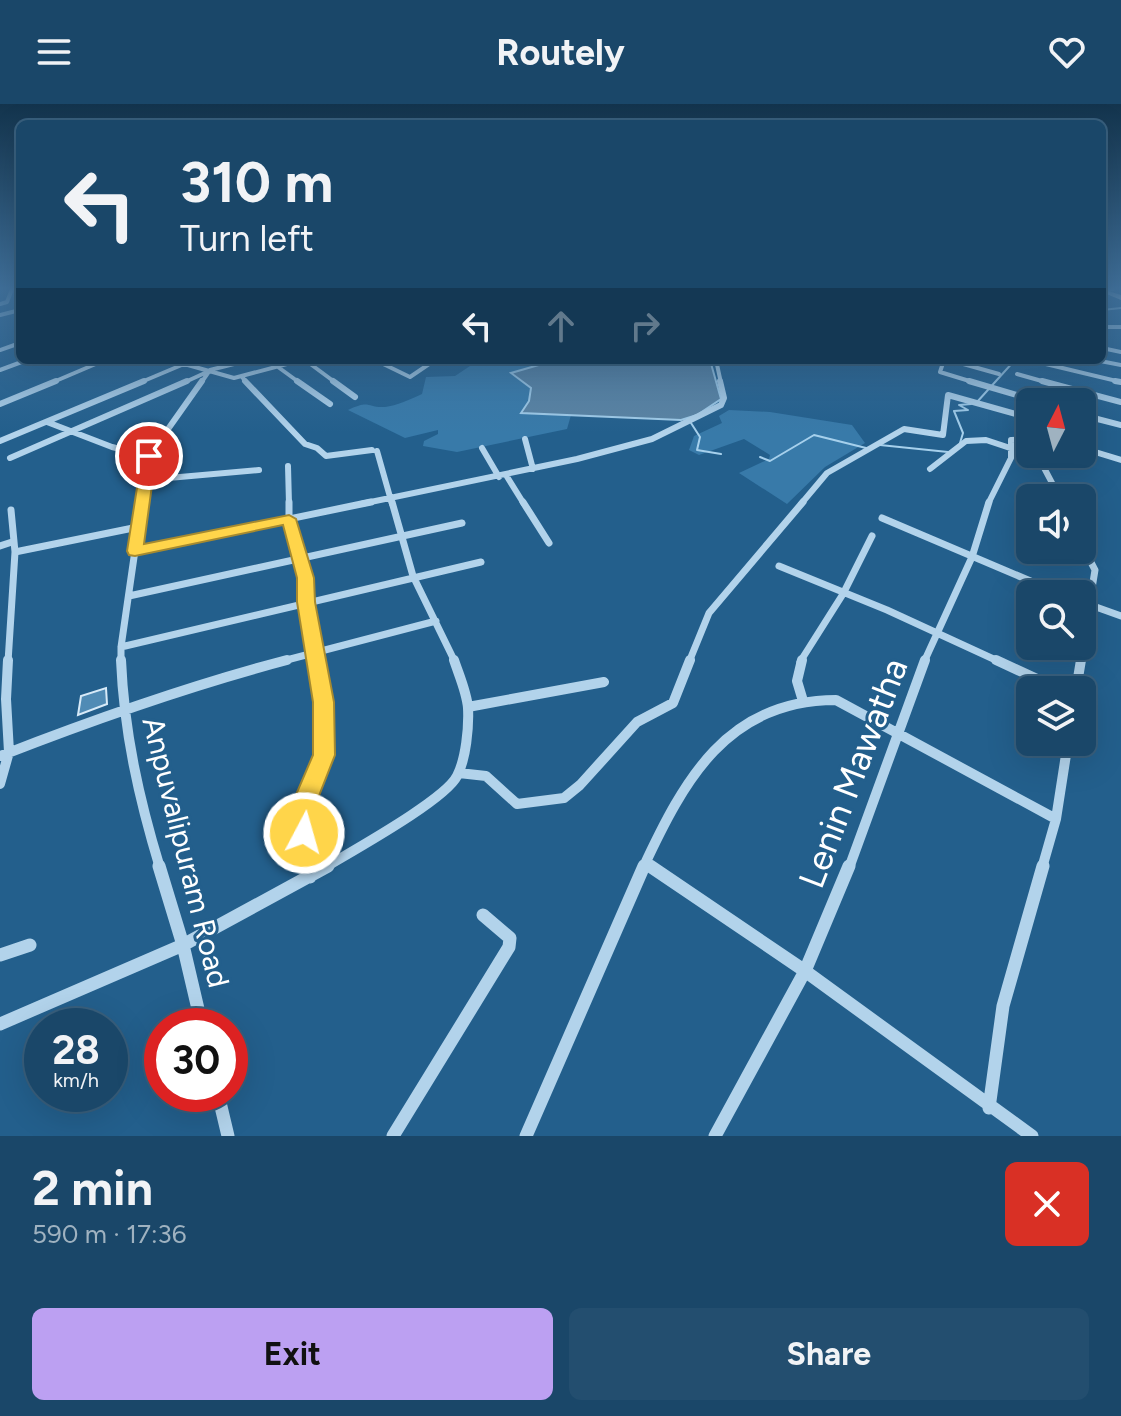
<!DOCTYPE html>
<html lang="en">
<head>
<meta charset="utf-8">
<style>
	body { margin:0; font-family:Figtree,sans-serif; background:#234e6f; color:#f1f3f6; height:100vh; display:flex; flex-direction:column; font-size:30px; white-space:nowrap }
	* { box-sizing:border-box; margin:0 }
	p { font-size:26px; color:#9fb2c0 }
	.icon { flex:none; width:44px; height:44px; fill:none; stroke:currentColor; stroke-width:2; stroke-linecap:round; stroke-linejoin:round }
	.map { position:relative; height:1032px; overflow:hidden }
	.details { display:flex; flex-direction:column; background:#1a4769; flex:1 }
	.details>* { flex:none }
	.banner { position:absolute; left:16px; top:16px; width:1090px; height:244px; border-radius:12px; box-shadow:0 8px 32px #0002,0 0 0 2px #385f7d; background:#1a4769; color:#f1f3f6; overflow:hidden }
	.needle { width:52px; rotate:6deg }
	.controls { position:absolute; left:1016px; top:284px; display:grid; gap:16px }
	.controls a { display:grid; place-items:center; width:80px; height:80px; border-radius:12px; background:#1a4769; box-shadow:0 8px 32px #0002,0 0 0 2px #385f7d; font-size:40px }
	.speed { position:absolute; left:24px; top:904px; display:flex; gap:16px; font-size:40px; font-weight:700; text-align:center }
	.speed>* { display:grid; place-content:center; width:104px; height:104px; border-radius:50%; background:#1a4769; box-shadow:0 8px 32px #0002,0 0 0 2px #385f7d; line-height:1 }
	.speed small { font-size:20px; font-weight:400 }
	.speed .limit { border:12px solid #d22; background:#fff; color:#111 }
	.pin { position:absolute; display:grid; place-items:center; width:68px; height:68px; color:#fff; margin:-34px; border:4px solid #fff; border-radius:50%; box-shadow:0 2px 8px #0007 }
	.me { position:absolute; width:88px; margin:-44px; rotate:6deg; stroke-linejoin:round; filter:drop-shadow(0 0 6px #0008) }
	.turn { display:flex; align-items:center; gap:28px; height:168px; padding:0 32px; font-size:36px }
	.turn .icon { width:104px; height:104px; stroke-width:2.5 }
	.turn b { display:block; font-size:56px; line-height:68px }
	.lanes { display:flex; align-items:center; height:76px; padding:0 32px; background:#0003; justify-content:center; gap:40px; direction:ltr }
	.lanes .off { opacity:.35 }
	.round { display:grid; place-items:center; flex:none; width:84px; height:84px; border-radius:12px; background:#234e6f }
	.head { display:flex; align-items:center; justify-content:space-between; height:136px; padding:0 32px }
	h1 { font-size:48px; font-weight:700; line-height:60px }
	.action { display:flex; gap:16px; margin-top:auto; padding:16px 32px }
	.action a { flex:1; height:92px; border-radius:12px; background:#bca0f2; color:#111; font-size:32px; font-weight:700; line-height:92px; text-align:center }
	.action a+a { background:#234e6f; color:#f1f3f6 }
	header { display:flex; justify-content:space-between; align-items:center; height:104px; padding:0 32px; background:#1a4769; font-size:36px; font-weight:700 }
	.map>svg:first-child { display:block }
</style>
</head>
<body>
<header><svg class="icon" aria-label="menu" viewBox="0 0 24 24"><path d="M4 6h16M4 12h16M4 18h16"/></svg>Routely<svg class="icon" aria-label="heart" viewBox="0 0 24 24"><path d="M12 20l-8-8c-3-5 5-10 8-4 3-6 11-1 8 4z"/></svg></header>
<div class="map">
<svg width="1121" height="1032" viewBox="0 0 1121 1032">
	<rect width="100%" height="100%" fill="#235f8c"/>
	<path fill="#387aa9" d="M479,256H556L511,270L531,284L529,297L522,309L571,311L567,325L457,348L423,342L424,337L438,330V326L405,334L348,306C371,295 366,304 385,303C396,302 411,295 422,290L426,273L455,272Z
		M729,306L770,308L852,321L865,339L825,363L787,400L739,369L769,355L770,351L744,335L699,351L689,346L694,332L722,319L719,312Z"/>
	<path fill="#5c84a3" stroke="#a6d0ec" stroke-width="2" d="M556,256H710L721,295L697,311L681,316L521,309L529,297L531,284L511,269Z"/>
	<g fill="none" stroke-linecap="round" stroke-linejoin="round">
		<path stroke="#a6d0ec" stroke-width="2" d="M1102,206L1121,204
			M977,298L1015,256
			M691,319L700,333L697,346L721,350
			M960,339L963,329L954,307L968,306L959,301L971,300
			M880,341L948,348
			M760,353L770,357L814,331L866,344"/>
	</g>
	<path fill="#508bb5" stroke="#d7eaf8" stroke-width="2" d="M106,584L107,600L78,611L81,592Z"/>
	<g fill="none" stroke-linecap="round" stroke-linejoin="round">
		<path stroke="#b2d3eb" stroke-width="4" d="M1105,186L1113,185
			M0,200L7,198L12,185
			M0,211L20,206
			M1102,223H1121
			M1102,244L1121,248
			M0,246L20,239
			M170,256L234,274L302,256
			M305,256L336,279
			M375,256L410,273L435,256
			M716,256L721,279
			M944,256L940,268L976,279
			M949,256L999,270
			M1029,256L1121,278
			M1095,256L1121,261
			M278,263L300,279
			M0,266L27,256
			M1017,270L1049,279
			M242,273L247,279
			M51,279L105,256
			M139,279L184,260
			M183,279L207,268
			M201,279L210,266L250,256"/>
		<path stroke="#b2d3eb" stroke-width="6" d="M245,277L305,340L317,344L326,352L372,346
			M297,277L330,300
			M333,277L355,293
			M969,277L1041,298
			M1042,277L1121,298
			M1115,277L1121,278
			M0,300L56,277
			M1082,311L1121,321
			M47,318L112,343L149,352
			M525,335L533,365
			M0,337L144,277
			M482,344L499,373
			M1082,344L1121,356
			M377,347L392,400
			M10,354L187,277
			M288,362L289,400
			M930,365L966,337L986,336L1019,347L1042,360L1060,394
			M506,371L524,400
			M146,376L259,366
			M142,400L149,352L202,277
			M361,400L577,355L652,335L721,301L724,294L720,277
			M801,400L827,369L904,325L943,331L948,291L1030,314
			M988,400L1011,354V336L1030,335"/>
		<path stroke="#b2d3eb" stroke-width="7" d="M289,398V415L306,474V498L317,558
			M392,398L413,472L455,558
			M523,398L549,439
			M882,414L1061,490
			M0,442L12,438
			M135,447L371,398
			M15,448L138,423
			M779,462L887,506L1000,558
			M129,492L462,419
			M1082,498L1121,512
			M121,543L481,458
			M8,558L15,448L11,406
			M121,558V543L142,398
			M279,558L436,517
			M689,558L709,509L803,398
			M800,558L843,490L872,432
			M924,558L972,453L989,398
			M1080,558L1095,466L1082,441"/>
		<path stroke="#b2d3eb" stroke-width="10" d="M121,556C124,628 139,695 160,764
			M802,556L797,577L803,597
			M996,556L1061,586
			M1076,586L1081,556
			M468,603L604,578
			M0,652C95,615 188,582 287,556
			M459,669L486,672L517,700L564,694L580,681L637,618L673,599L690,556
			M0,680L9,648L6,595L8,556
			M645,759L653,764
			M309,764L301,707L324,651V598L316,556
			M324,764C352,747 445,696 457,672C466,655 469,623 468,604C467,589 459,571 454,556
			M643,764C684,676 727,596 836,596L1056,715
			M849,764L925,556
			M1042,764L1056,715L1068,638"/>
		<path stroke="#b2d3eb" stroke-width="13" d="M159,762L183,841L202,922
			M309,762L310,773
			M650,762L805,867L1032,1032
			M0,851L30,841
			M0,920L183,841L328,762
			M218,990L228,1032
			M989,1004L1003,902L1043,762
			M393,1032L509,843L510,834L483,811
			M526,1032L644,762
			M715,1032L805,867L849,762"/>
		<path fill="#f6fbfe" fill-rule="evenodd" d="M1102,185L1121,191V196L1102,188Z"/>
	</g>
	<linearGradient id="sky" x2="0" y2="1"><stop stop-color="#13344d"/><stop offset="0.56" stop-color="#3f6f99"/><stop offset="1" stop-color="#3f6f99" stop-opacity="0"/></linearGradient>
	<rect width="1121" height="329" fill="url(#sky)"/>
	<path fill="#ffd54a" stroke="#a68a30" stroke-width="2" d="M149,348L156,352L144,440L289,411L296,415L314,474L315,498L334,598L335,651L313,707L316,729L313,737L304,741L296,737L289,707L313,651V598L297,498V474L283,421L135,452L129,451L127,447L142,352Z"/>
	<g text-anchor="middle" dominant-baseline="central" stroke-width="6" stroke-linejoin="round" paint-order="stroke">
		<g font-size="30" fill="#fff" stroke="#235f8c">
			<text transform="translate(186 748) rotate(76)">Anpuvalipuram Road</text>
		</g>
		<g font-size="36" fill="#fff" stroke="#235f8c">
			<text transform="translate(853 669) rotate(-69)">Lenin Mawatha</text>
		</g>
	</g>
</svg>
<div class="controls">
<a><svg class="needle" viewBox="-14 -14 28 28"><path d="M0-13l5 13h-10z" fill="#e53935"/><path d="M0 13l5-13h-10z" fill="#9fb2c0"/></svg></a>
<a><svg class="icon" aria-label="sound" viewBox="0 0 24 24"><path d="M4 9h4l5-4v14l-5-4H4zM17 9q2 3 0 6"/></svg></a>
<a><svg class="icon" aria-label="search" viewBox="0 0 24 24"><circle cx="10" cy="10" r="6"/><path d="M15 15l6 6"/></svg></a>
<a><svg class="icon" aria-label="layers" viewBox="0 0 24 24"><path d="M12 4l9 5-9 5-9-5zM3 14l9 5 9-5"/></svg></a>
</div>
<div class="speed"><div>28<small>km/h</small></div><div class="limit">30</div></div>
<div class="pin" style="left:149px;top:352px;background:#d93025"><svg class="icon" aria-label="arrive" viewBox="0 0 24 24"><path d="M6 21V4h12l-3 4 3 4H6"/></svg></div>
<svg class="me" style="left:304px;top:729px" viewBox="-20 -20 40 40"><circle r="17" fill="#ffd54a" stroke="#fff" stroke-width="3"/><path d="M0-11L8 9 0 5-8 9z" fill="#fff"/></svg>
<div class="banner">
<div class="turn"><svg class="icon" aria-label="left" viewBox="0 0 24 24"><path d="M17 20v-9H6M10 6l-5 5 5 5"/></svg><div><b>310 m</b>Turn left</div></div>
<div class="lanes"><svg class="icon" aria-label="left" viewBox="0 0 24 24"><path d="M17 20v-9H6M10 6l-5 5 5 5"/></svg><svg class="icon off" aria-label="ahead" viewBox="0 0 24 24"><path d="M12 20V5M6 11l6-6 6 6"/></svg><svg class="icon off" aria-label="right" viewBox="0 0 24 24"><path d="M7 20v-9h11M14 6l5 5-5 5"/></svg></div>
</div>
</div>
<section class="details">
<div class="head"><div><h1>2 min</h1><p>590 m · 17:36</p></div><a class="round" style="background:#d93025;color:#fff"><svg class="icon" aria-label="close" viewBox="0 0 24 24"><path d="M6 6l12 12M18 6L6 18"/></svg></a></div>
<div class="action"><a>Exit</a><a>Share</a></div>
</section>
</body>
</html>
